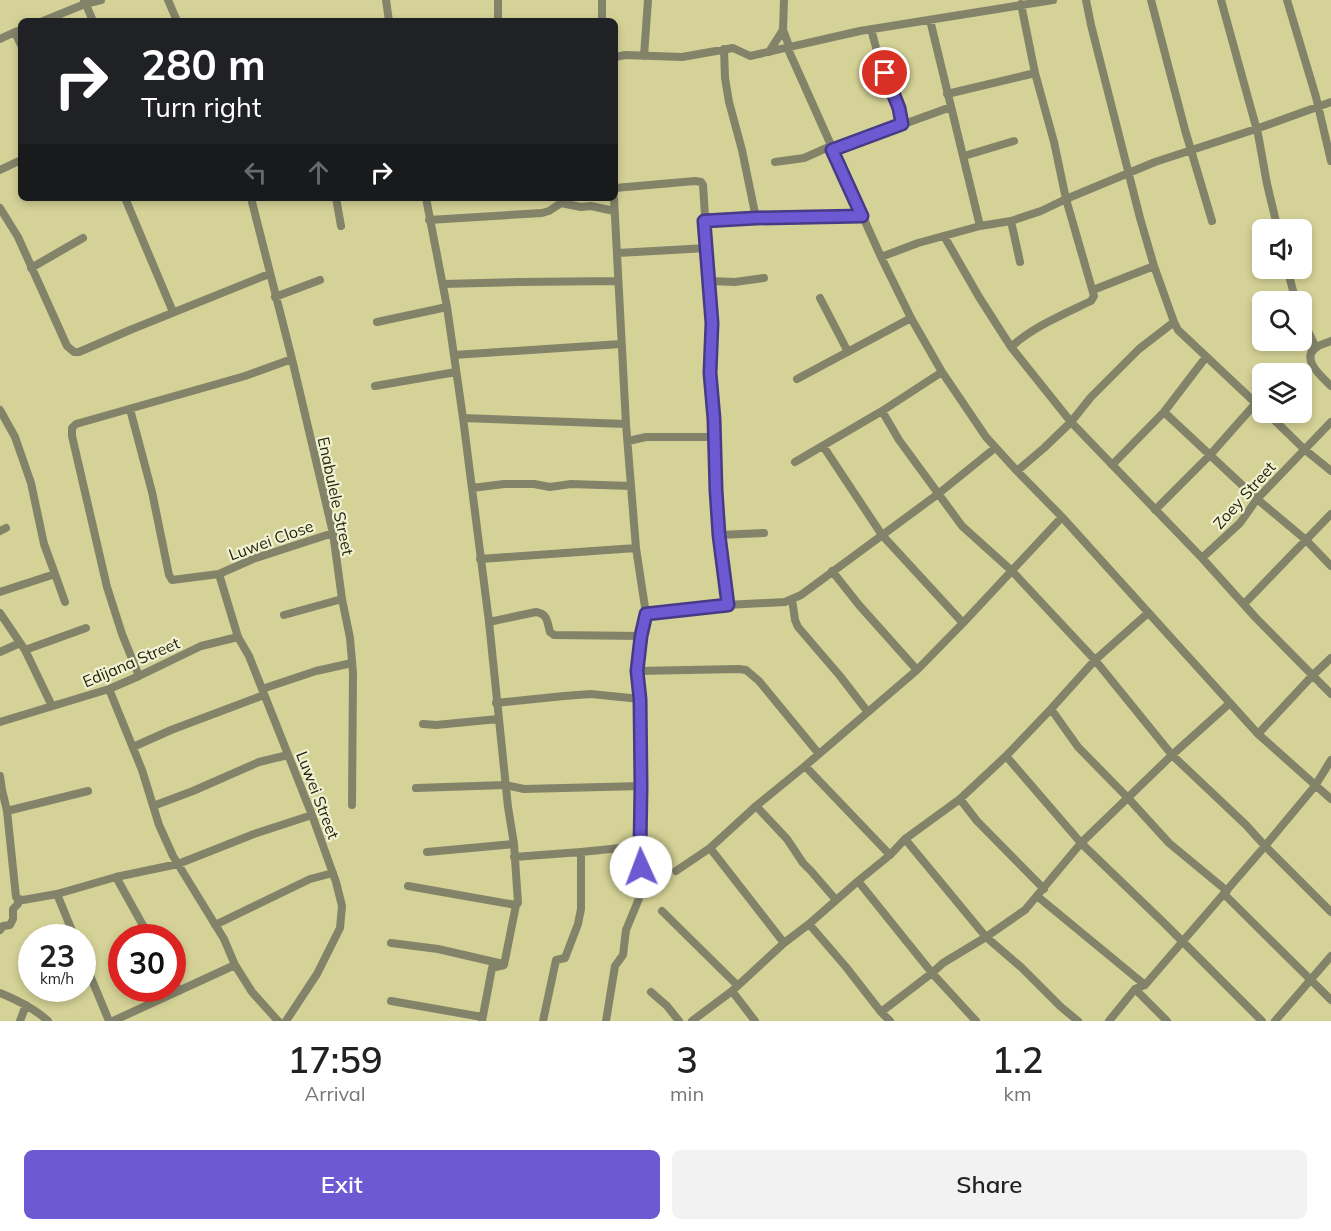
<!DOCTYPE html>
<html lang="en">
<head>
<meta charset="utf-8">
<style>
	body { margin:0; font-family:Mulish,sans-serif; background:#f2f2f2; color:#222; height:100vh; display:flex; flex-direction:column; font-size:22px; white-space:nowrap }
	* { box-sizing:border-box; margin:0 }
	p { font-size:20px; color:#767676 }
	.icon { flex:none; width:33px; height:33px; fill:none; stroke:currentColor; stroke-width:2; stroke-linecap:round; stroke-linejoin:round }
	.map { position:relative; height:1021px; overflow:hidden }
	.sheet { display:flex; flex-direction:column; background:#fff; flex:1 }
	.sheet>* { flex:none }
	.top-card { position:absolute; left:18px; top:18px; width:600px; height:183px; border-radius:9px; box-shadow:0 3px 9px #0003; background:#202124; color:#fff; overflow:hidden }
	.controls { position:absolute; left:1252px; top:219px; display:grid; gap:12px }
	.controls a { display:grid; place-items:center; width:60px; height:60px; border-radius:9px; background:#fff; box-shadow:0 3px 9px #0003; font-size:30px }
	.speed { position:absolute; left:18px; top:924px; display:flex; gap:12px; font-size:30px; font-weight:700; text-align:center }
	.speed>* { display:grid; place-content:center; width:78px; height:78px; border-radius:50%; background:#fff; box-shadow:0 3px 9px #0003; line-height:1 }
	.speed small { font-size:15px; font-weight:400 }
	.speed .limit { border:9px solid #d22; background:#fff; color:#111 }
	.pin { position:absolute; display:grid; place-items:center; width:51px; height:51px; color:#fff; margin:-26px; border:3px solid #fff; border-radius:50%; box-shadow:0 2px 6px #0007 }
	.me { position:absolute; width:66px; margin:-33px; rotate:358deg; stroke-linejoin:round; filter:drop-shadow(0 0 4px #0008) }
	.turn { display:flex; align-items:center; gap:21px; height:126px; padding:0 24px; font-size:27px }
	.turn .icon { width:78px; height:78px; stroke-width:2.5 }
	.turn b { display:block; font-size:42px; line-height:51px }
	.lanes { display:flex; align-items:center; height:57px; padding:0 24px; background:#0003; justify-content:center; gap:30px; direction:ltr }
	.lanes .off { opacity:.35 }
	.eta { display:flex; justify-content:space-evenly; align-items:center; height:102px; text-align:center }
	.eta b { font-size:36px; font-weight:600; line-height:42px }
	.button { display:flex; gap:12px; margin-top:auto; padding:12px 24px }
	.button a { flex:1; height:69px; border-radius:9px; background:#6d59d2; color:#fff; font-size:24px; font-weight:600; line-height:69px; text-align:center }
	.button a+a { background:#f2f2f2; color:#222 }
	.map>svg:first-child { display:block }
</style>
</head>
<body>
<div class="map">
<svg width="1331" height="1021" viewBox="0 0 1331 1021">
	<rect width="100%" height="100%" fill="#d4d296"/>
	<g fill="none" stroke-linecap="round" stroke-linejoin="round">
		<path stroke="#83836a" stroke-width="8" d="M84,0L93,21
			M168,0L177,21
			M386,0L389,21
			M498,0V21
			M602,0V21
			M784,0L783,30L789,46L788,49L881,257L911,318L942,372L986,437L1017,471L1062,517L1258,734L1331,799
			M1086,0L1091,25L1140,218L1154,266L1174,322L1178,330L1263,410
			M1151,0L1185,130L1212,221
			M1221,0L1258,134L1267,184L1278,230
			M1287,0L1316,97L1331,161
			M1021,4L1035,73L1054,142L1066,199L1155,162L1256,129L1331,102
			M930,20L980,226
			M43,21L85,4L101,0
			M871,29L878,55L899,108L902,124
			M21,30L15,32L21,45
			M0,39L15,32
			M724,49L725,78L729,102L742,150L756,218
			M769,52L783,30
			M644,56L648,0
			M615,57L625,55L682,57L733,48L750,56L860,31L1053,0
			M947,94L1035,73
			M832,150L951,107
			M964,156L1014,141
			M775,162L804,158L831,146
			M0,170L21,160
			M615,188L695,181L701,182L703,185L712,323L710,373L714,419L716,490L719,535L728,605
			M125,198L173,312
			M251,198L292,359L333,533L342,599L350,638L353,673L352,805
			M336,198L341,226
			M426,198L447,307L463,418L489,622L508,807L514,844L518,903L516,905L504,965L492,968L482,1021
			M0,208L18,237L67,346L74,352H79L130,330L269,274
			M429,220L542,213L549,211L561,203L581,207L591,206L614,211
			M704,221L756,218L862,216
			M1011,221L1020,262
			M944,236L979,297L1011,347
			M618,253L707,248
			M881,257L918,243L980,226L1011,221L1041,211L1066,199L1094,296L1091,301C1064,314 1033,327 1011,347L1071,422L1202,558L1256,618L1331,694
			M31,268L83,238
			M1287,268L1296,302
			M710,281L735,282L764,278
			M443,284L519,282L617,281
			M1093,290L1154,266
			M275,297L320,280
			M820,298L848,352
			M1302,318L1316,348
			M377,322L447,307
			M1331,341C1327,343 1321,344 1317,347C1299,358 1322,377 1331,386
			M454,355L621,344
			M797,379L911,318
			M375,386L456,372
			M130,409L152,492L169,575L172,580L219,574L253,559L333,533
			M0,410L15,437L31,483L44,544L55,574L0,592
			M882,411L899,440L962,526L1012,571L1095,660L1172,755L1230,703
			M1164,412L1257,499L1306,540L1331,566
			M1266,412L1304,449L1331,471
			M463,418L626,424
			M628,441L646,437H714
			M823,446L882,535L963,623
			M795,462L882,411L942,372
			M1112,465L1164,412L1206,357
			M1017,471L1044,448L1071,422L1091,397L1139,349L1174,322
			M472,488L504,484H534L550,487L571,484L631,486
			M1155,510L1210,455L1256,403
			M0,531L6,528
			M719,535L764,533
			M1202,558L1240,523L1257,499L1331,422
			M480,559L636,548
			M832,571L859,605L917,670
			M55,574L65,602
			M219,574L238,637L249,656L312,815L336,882L342,906L340,928L317,974L286,1021
			M792,599L795,620L798,627L840,676L867,711
			M1244,604L1331,514
			M0,613L25,650L52,706
			M646,614L726,605L785,602L801,595L938,494L995,448
			M284,615L342,599
			M489,622L536,612C548,614 547,622 550,632L554,635L641,636
			M25,650L86,628
			M0,652L20,643
			M637,671L739,669L746,670L759,681L819,754
			M139,676L122,634L107,587L72,436V428L76,424L245,376L292,359
			M109,689L142,770L159,825L173,856L224,939L235,965L252,992L278,1021
			M262,689L316,671L352,663
			M496,703L564,696L591,694L640,699
			M1051,709L1078,747L1128,798L1169,843L1227,891
			M0,722L109,689L139,676L201,646L238,637
			M423,724L436,725L498,719
			M1258,734L1312,676L1331,658
			M133,747L171,730L264,695
			M1006,756L1081,843L1164,923L1262,1021
			M805,766L890,855
			M0,776L2,790L7,811L16,897L18,899L23,900L57,894L116,877L178,864L254,834L312,815
			M416,788L505,785L524,789L641,786
			M960,799L977,821L1044,889
			M153,806L193,791L259,762L288,755
			M756,806L787,839L803,863L811,871L836,900
			M7,811L88,791
			M905,839L986,937L1021,967L1061,1007L1078,1021
			M427,852L514,844
			M581,852L640,846
			M514,857L581,852V909L578,924L565,958L556,960L543,1021
			M676,871L710,848
			M116,877L150,938
			M858,881L932,973L976,1021
			M408,886L516,905
			M57,894L75,938
			M1224,894L1331,1000
			M1037,896L1145,985
			M662,911L737,985
			M809,924L846,967L881,1012L890,1021
			M215,925L310,879L333,873
			M0,930L3,926L10,925L13,919V909L18,904V899
			M391,943L438,949L503,964
			M784,943L710,848L756,806L805,766L917,670L963,623L1062,517
			M82,956L109,1021
			M172,979L179,991
			M1135,989L1167,1021
			M732,991L755,1021
			M651,992L667,1006L679,1021
			M0,993C17,1000 34,1008 48,1021
			M391,1001L482,1017
			M881,1012L932,973L943,963L986,937L1025,910L1081,843L1172,755L1246,825L1265,846L1331,912
			M20,1021L26,1005
			M113,1021L235,965
			M606,1021L615,966L623,955L626,930L643,889L640,846L641,786L640,699L637,671L641,636L646,614L636,548L626,424L614,198
			M692,1021L732,991L784,943L809,924L858,881L890,855L905,839L960,799L1006,756L1051,709L1095,660L1148,613
			M1109,1021L1135,989L1145,985L1265,846L1315,786L1331,760
			M1275,1021L1331,956"/>
	</g>
	<g fill="none" stroke-linecap="round" stroke-linejoin="round">
		<g stroke="#473a88" stroke-width="15">
			<path id="route" d="M641,867L640,846L641,786L640,699L637,671L641,636L646,614L728,605L719,535L716,490L714,419L710,373L712,323L704,221L756,218L862,216L832,150L902,124L899,108L885,73"/>
		</g>
		<use href="#route" stroke="#6d59d2" stroke-width="10"/>
	</g>
	<g text-anchor="middle" dominant-baseline="central" stroke-width="4.5" stroke-linejoin="round" paint-order="stroke">
		<g font-size="16" fill="#25240c" stroke="#f1f1d3">
			<text transform="translate(1244 495) rotate(-48)">Zoey Street</text>
			<text transform="translate(336 496) rotate(78)">Enabulele Street</text>
			<text transform="translate(271 540) rotate(-20)">Luwei Close</text>
			<text transform="translate(131 662) rotate(-23)">Edijana Street</text>
			<text transform="translate(318 795) rotate(69)">Luwei Street</text>
		</g>
	</g>
</svg>
<div class="controls">
<a><svg class="icon" aria-label="sound" viewBox="0 0 24 24"><path d="M4 9h4l5-4v14l-5-4H4zM17 9q2 3 0 6"/></svg></a>
<a><svg class="icon" aria-label="search" viewBox="0 0 24 24"><circle cx="10" cy="10" r="6"/><path d="M15 15l6 6"/></svg></a>
<a><svg class="icon" aria-label="layers" viewBox="0 0 24 24"><path d="M12 4l9 5-9 5-9-5zM3 14l9 5 9-5"/></svg></a>
</div>
<div class="speed"><div>23<small>km/h</small></div><div class="limit">30</div></div>
<div class="pin" style="left:885px;top:73px;background:#d93025"><svg class="icon" aria-label="arrive" viewBox="0 0 24 24"><path d="M6 21V4h12l-3 4 3 4H6"/></svg></div>
<svg class="me" style="left:641px;top:867px" viewBox="-20 -20 40 40"><circle r="19" fill="#fff"/><path d="M0-13L10 11 0 6-10 11z" fill="#6d59d2"/></svg>
<div class="top-card">
<div class="turn"><svg class="icon" aria-label="right" viewBox="0 0 24 24"><path d="M7 20v-9h11M14 6l5 5-5 5"/></svg><div><b>280 m</b>Turn right</div></div>
<div class="lanes"><svg class="icon off" aria-label="left" viewBox="0 0 24 24"><path d="M17 20v-9H6M10 6l-5 5 5 5"/></svg><svg class="icon off" aria-label="ahead" viewBox="0 0 24 24"><path d="M12 20V5M6 11l6-6 6 6"/></svg><svg class="icon" aria-label="right" viewBox="0 0 24 24"><path d="M7 20v-9h11M14 6l5 5-5 5"/></svg></div>
</div>
</div>
<section class="sheet">
<div class="eta">
<div><b>17:59</b><p>Arrival</p></div>
<div><b>3</b><p>min</p></div>
<div><b>1.2</b><p>km</p></div>
</div>
<div class="button"><a>Exit</a><a>Share</a></div>
</section>
</body>
</html>
